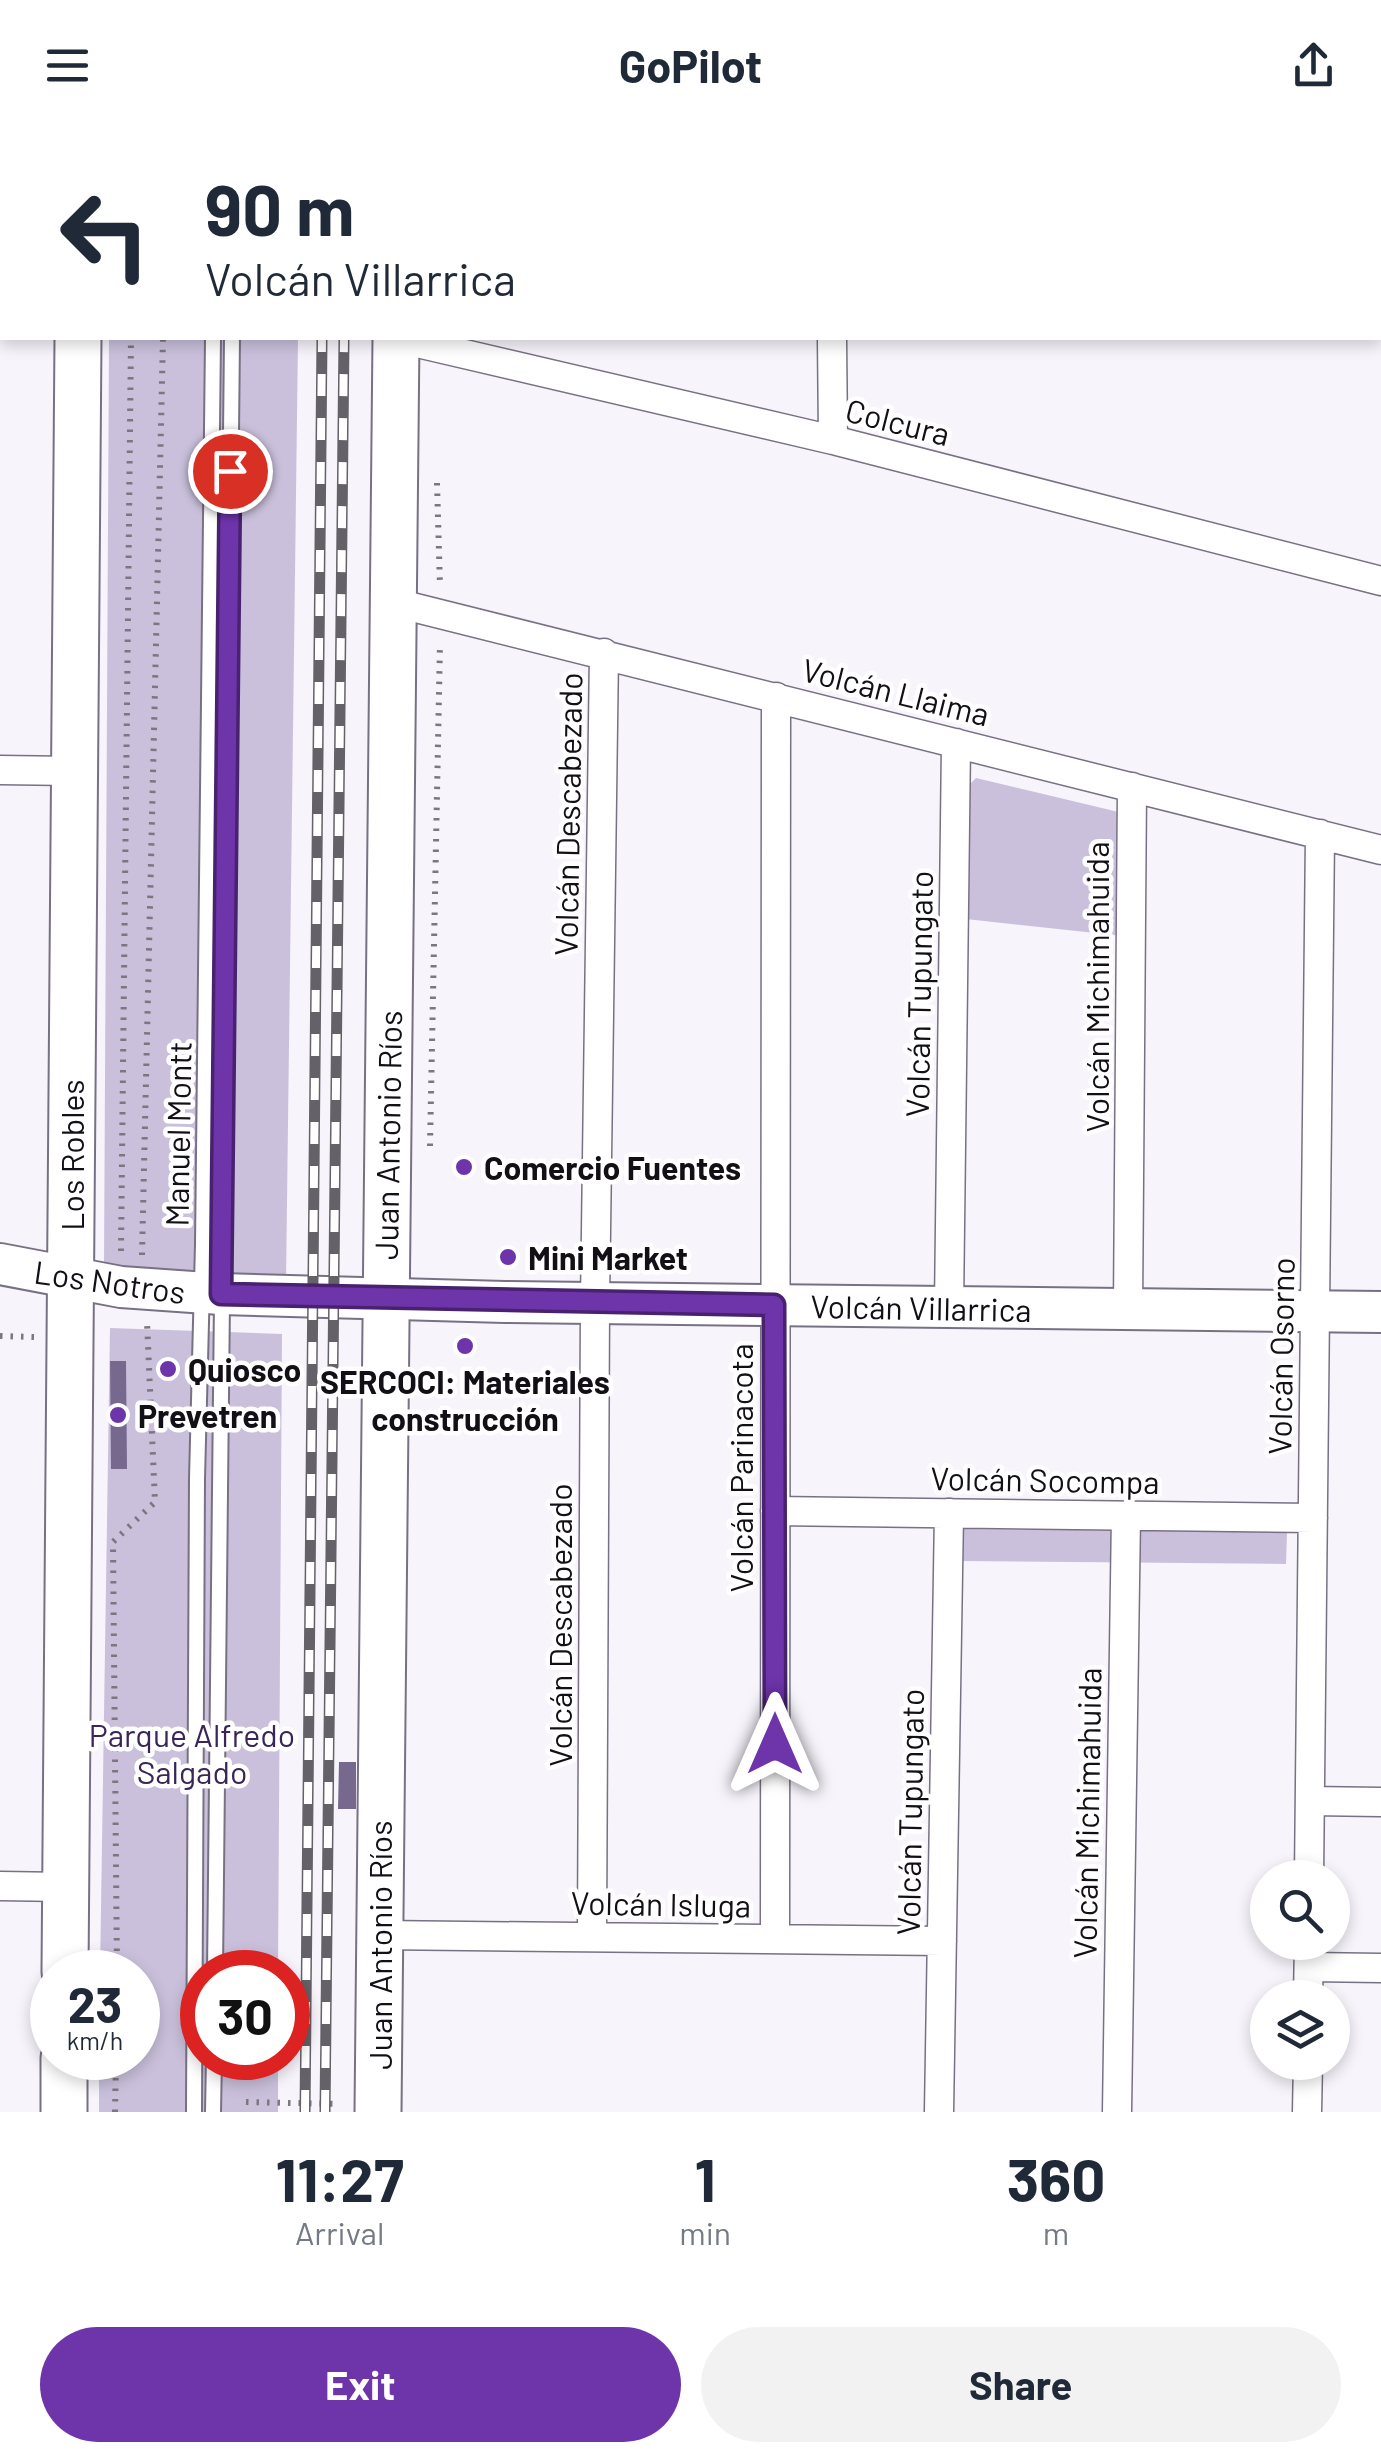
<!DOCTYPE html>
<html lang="en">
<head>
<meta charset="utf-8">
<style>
	body { margin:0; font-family:Barlow,sans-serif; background:#f2f2f3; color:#1f2937; height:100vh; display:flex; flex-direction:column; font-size:38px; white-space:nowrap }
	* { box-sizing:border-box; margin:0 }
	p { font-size:32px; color:#747a83 }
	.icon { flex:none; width:55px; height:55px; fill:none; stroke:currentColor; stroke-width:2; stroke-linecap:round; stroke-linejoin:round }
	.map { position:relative; height:1982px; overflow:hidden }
	.details { display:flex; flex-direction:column; background:#fff; flex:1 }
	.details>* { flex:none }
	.banner { position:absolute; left:0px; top:0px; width:1382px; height:210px; box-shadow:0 5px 15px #0003; background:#fff; color:#1f2937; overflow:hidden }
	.fabs { position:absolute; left:1250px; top:1730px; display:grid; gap:20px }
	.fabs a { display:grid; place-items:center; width:100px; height:100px; border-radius:50%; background:#fff; box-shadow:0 5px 15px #0003; font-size:50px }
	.speed { position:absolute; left:30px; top:1820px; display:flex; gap:20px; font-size:50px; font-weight:700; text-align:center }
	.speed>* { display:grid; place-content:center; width:130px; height:130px; border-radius:50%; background:#fff; box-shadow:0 5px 15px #0003; line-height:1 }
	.speed small { font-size:25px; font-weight:400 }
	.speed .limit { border:15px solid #d22; background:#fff; color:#111 }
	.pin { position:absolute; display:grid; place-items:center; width:85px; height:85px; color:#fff; margin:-42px; border:5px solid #fff; border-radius:50%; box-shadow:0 2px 10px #0007 }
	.me { position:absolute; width:110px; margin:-55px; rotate:0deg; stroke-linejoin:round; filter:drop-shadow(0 0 8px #0008) }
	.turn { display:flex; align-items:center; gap:35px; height:210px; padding:0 40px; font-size:45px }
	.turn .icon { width:130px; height:130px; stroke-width:2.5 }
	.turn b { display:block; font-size:70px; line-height:85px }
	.eta { display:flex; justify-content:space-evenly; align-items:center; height:170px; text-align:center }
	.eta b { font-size:60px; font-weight:700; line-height:70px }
	.cta { display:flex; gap:20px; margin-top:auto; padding:20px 40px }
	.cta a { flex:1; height:115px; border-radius:60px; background:#6e35ab; color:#fff; font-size:40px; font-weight:700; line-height:115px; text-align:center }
	.cta a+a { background:#f2f2f3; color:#1f2937 }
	header { display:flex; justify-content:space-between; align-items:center; height:130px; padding:0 40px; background:#fff; font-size:45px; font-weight:700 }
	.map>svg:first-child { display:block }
</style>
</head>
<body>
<header><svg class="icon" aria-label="menu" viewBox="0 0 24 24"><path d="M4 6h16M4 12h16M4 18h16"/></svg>GoPilot<svg class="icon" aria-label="share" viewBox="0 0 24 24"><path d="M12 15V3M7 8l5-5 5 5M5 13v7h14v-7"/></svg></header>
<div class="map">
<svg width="1381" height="1982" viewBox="0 0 1381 1982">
	<rect width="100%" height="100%" fill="#f7f4fc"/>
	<path fill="#cac0dc" d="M109,208H298L286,1151L104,1135Z
		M976,648L1127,684L1123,806L966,789L964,660Z
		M110,1198L282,1204L278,1842H202V1928H278V1982H99V1928H138V1842H100Z
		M961,1399L1287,1402L1286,1434L961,1431Z"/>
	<path fill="#77698d" d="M110,1231H126L127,1339H111Z
		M339,1632H356V1679H338Z"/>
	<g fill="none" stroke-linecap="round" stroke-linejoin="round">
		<g stroke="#787183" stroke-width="18">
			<path id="lane" d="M215,2V0
				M235,2V0
				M215,1842L232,208
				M194,1982L197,1349L203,1114L213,208
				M213,1982L214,1928"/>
		</g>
		<g stroke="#787183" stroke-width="31">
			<path id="street" d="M1164,2L1165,0
				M0,162H2
				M396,208L833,310L1381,451
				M832,208L833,310
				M392,472L1381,720
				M0,640L73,641
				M949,1177L956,613
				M1128,1179L1132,657
				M775,1381L1313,1388
				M1310,1671L1381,1672
				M1309,1748L1320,704
				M0,1756L65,1757
				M379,1805L942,1811
				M592,1807L595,1173L604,523
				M775,1809L776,567
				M1309,1837L1381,1838
				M1308,1868L1309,1812
				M939,1982L949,1383
				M1117,1982L1126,1386
				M1307,1982L1308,1932"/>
		</g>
		<g stroke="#787183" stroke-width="44">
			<path id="secondary" d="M0,1134L121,1157L221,1164L505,1172L1381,1182"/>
		</g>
		<g stroke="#787183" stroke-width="49">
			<path id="primary" d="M80,2V0
				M398,2V0
				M65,1842L78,208
				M64,1982V1928
				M378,1982L396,208"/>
		</g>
		<path stroke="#7a777e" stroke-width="6" stroke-dasharray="2.5 8" stroke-linecap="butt" d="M128,0V2
			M164,2V0
			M437,353L440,456
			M430,1016L440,513
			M121,1121L131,208
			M142,1125L163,208
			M0,1206L34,1207
			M117,1842L113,1412L155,1372L147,1192
			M246,1972L340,1974
			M115,1982L116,1928"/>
		<use href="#lane" stroke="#fff" stroke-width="14"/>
		<use href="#street" stroke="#fff" stroke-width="28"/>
		<use href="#secondary" stroke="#fff" stroke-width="40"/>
		<use href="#primary" stroke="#fff" stroke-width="45"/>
		<g stroke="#646168" stroke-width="11">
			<path id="rail" d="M324,2V0
				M346,2V0
				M305,1982L322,208
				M325,1982L344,208"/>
		</g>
		<use href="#rail" stroke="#fff" stroke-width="8" stroke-dasharray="22" stroke-linecap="butt"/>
	</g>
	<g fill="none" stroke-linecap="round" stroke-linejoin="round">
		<g stroke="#48226f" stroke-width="25">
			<path id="route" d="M230,341L221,1164L774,1175L775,1614"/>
		</g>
		<use href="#route" stroke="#6e35ab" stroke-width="18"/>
	</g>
	<g fill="#6e35ab" stroke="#fff" stroke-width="4">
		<circle cx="464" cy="1037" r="10"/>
		<circle cx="508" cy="1127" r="10"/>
		<circle cx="465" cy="1216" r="10"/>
		<circle cx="168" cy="1239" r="10"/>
		<circle cx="118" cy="1285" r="10"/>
	</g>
	<g text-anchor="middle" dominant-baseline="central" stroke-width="9" stroke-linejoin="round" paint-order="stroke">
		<g font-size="32" fill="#120f16" stroke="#fff">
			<text transform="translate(898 291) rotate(14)">Colcura</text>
			<text transform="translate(896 561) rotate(14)">Volcán Llaima</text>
			<text transform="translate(567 684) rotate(-89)">Volcán Descabezado</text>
			<text transform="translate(1096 857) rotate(-90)">Volcán Michimahuida</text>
			<text transform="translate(918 864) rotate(-89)">Volcán Tupungato</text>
			<text transform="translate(177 1004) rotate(-89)">Manuel Montt</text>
			<text transform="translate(387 1005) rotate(-89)">Juan Antonio Ríos</text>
			<text transform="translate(71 1025) rotate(-90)">Los Robles</text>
			<text transform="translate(110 1151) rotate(8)">Los Notros</text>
			<text transform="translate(921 1177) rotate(1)">Volcán Villarrica</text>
			<text transform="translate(1280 1226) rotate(-89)">Volcán Osorno</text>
			<text transform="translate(740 1338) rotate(-90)">Volcán Parinacota</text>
			<text transform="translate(1045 1349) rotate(1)">Volcán Socompa</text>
			<text transform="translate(559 1495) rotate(-90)">Volcán Descabezado</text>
			<text transform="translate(909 1682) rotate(-89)">Volcán Tupungato</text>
			<text transform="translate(1086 1683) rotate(-89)">Volcán Michimahuida</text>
			<text transform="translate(661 1773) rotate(1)">Volcán Isluga</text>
			<text transform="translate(379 1815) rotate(-90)">Juan Antonio Ríos</text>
		</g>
		<g font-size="32" font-weight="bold" fill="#120f16" stroke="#fff" text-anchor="start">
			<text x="484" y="1037">Comercio Fuentes</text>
			<text x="528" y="1127">Mini Market</text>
			<text x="188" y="1239">Quiosco</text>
			<text x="465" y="1251" text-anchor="middle">SERCOCI: Materiales<tspan x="465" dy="37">construcción</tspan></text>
			<text x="138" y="1285">Prevetren</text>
		</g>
		<g font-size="32" fill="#3a2556" stroke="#fff">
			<text x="192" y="1604">Parque Alfredo<tspan x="192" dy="37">Salgado</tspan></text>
		</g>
	</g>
</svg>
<div class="fabs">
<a><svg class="icon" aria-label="search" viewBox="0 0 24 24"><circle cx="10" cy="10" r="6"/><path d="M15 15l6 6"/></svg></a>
<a><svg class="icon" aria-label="layers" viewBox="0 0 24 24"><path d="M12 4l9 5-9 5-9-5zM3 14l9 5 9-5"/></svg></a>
</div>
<div class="speed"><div>23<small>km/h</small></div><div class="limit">30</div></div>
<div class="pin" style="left:230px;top:341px;background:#d93025"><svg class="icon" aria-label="arrive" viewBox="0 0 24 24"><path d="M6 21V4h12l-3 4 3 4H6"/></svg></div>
<svg class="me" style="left:775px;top:1614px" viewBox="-20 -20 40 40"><path d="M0-17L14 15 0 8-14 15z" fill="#6e35ab" stroke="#fff" stroke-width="4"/></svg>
<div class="banner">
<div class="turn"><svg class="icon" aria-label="left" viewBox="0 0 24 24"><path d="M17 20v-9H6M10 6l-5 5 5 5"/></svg><div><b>90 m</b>Volcán Villarrica</div></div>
</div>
</div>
<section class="details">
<div class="eta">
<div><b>11:27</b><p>Arrival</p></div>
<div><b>1</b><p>min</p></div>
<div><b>360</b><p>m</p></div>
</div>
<div class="cta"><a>Exit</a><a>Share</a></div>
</section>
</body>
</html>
